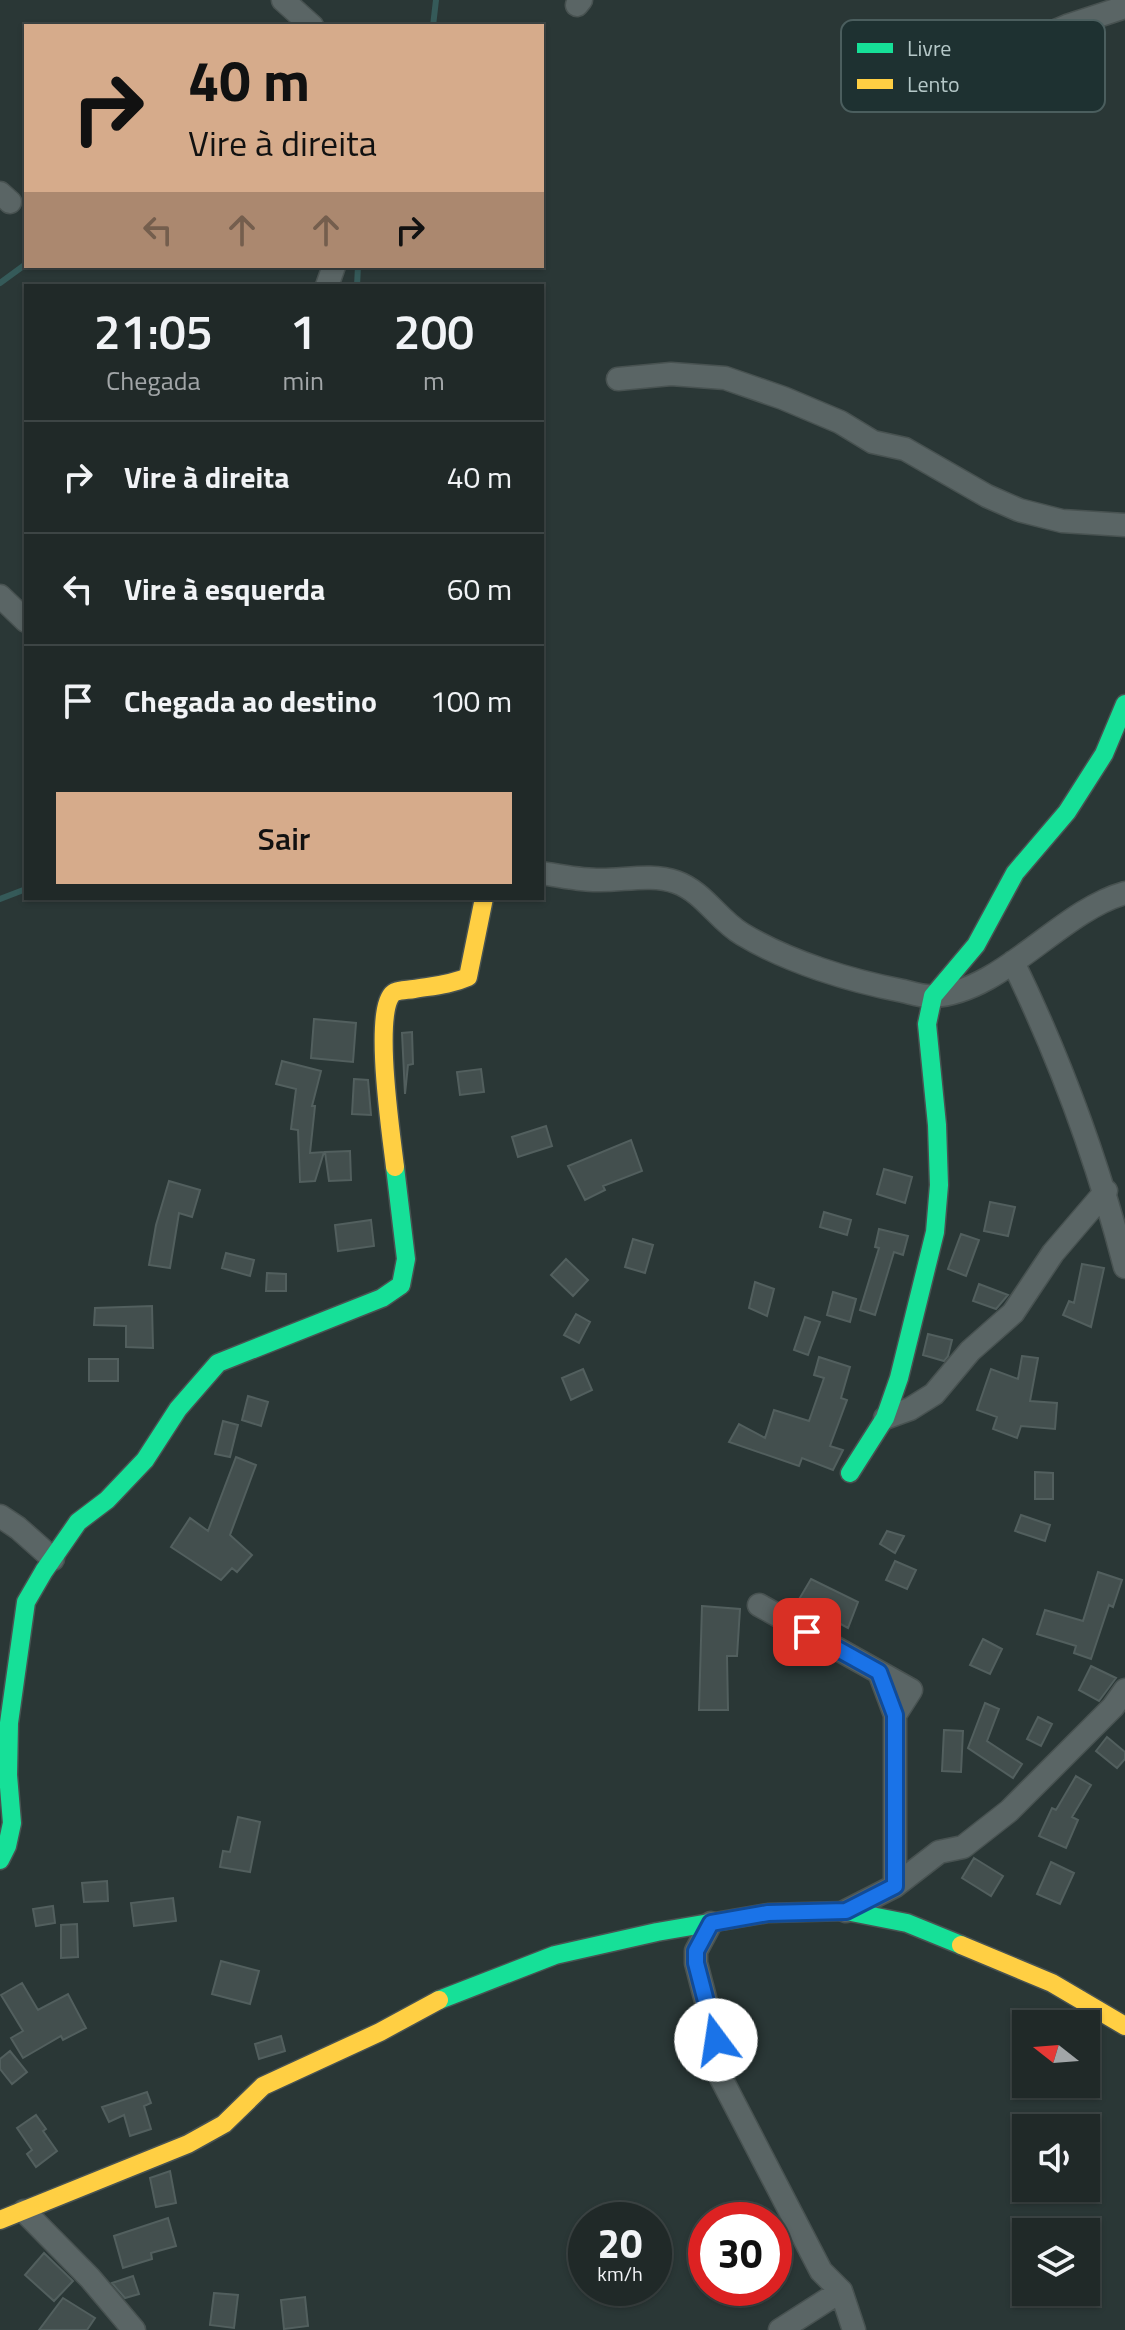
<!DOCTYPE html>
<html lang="pt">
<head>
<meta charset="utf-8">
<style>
	body { margin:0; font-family:"Titillium Web",sans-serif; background:#283130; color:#f1f3f6; height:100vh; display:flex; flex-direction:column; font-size:30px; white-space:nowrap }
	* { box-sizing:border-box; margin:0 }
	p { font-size:26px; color:#a2a6a8 }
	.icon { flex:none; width:44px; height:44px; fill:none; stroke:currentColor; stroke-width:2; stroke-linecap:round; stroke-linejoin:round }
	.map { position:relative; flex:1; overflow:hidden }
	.sheet { position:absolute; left:24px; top:284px; width:520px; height:616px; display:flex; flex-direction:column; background:#202928; border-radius:0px; box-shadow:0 2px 6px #0004,0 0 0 2px #3d4545 }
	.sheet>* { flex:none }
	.top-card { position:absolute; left:24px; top:24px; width:520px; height:244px; border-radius:0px; box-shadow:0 2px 6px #0004,0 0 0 2px #3d4545; background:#d6ab8b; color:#111; overflow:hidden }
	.needle { width:52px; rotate:287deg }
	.buttons { position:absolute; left:1012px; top:2010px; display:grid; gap:16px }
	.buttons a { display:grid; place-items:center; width:88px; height:88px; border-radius:0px; background:#202928; box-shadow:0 2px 6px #0004,0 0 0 2px #3d4545; font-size:40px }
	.speed { position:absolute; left:568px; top:2202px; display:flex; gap:16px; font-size:40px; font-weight:700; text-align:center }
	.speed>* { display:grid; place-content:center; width:104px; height:104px; border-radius:50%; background:#202928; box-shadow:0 2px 6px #0004,0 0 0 2px #3d4545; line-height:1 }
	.speed small { font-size:20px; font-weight:400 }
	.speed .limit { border:12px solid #d22; background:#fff; color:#111 }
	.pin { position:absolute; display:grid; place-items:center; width:68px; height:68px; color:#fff; margin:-34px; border-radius:16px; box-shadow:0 4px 12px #0006 }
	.me { position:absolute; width:88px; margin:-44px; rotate:346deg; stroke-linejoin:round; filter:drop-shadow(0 0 6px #0008) }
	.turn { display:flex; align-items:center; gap:28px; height:168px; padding:0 32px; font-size:36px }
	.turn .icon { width:104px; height:104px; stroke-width:2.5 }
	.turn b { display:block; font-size:56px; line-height:68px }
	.lanes { display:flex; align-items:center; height:76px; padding:0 32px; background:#0003; justify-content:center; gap:40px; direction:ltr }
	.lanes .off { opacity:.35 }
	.eta { display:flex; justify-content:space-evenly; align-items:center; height:136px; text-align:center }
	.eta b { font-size:48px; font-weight:600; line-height:56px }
	.cta { display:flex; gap:16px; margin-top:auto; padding:16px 32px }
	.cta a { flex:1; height:92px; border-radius:0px; background:#d6ab8b; color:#111; font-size:32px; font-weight:600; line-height:92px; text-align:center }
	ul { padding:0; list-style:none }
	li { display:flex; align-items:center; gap:24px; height:112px; padding:0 32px; border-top:2px solid #3d4545 }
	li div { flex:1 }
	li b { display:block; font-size:30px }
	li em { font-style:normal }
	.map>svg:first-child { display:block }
</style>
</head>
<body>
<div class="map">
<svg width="1125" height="2330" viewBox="0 0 1125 2330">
	<rect width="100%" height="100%" fill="#2a3736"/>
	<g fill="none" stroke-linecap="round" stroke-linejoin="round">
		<path stroke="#355a59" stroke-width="6" d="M433,26L436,0
			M0,283L26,264
			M357,286L358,266
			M0,899L26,889"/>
	</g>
	<path fill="#434f4e" stroke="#525f5e" stroke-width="2" d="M314,1019L356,1023L353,1062L311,1058Z
		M412,1032L413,1064L408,1065L405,1094L402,1033Z
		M282,1061L321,1071L312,1106H315L310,1153L324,1152L315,1181L300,1182L298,1130L291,1129L296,1089L276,1084Z
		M481,1069L484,1092L460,1095L457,1072Z
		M354,1079L368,1080L371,1115L352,1114Z
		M546,1126L552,1146L518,1157L512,1137Z
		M631,1140L642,1171L603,1186L605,1190L585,1200L568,1166Z
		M350,1151L351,1180L329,1181L325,1152Z
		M884,1169L912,1177L905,1203L877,1194Z
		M169,1181L200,1190L192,1217L179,1213L170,1268L149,1265L156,1225Z
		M990,1202L1015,1207L1008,1236L984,1231Z
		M824,1212L851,1220L847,1235L820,1227Z
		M371,1220L374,1246L338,1251L335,1225Z
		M879,1229L908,1236L903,1255L894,1252L875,1315L860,1310L879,1248L875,1247Z
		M961,1234L979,1240L966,1276L948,1269Z
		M633,1239L653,1245L645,1273L625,1267Z
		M226,1253L254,1260L250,1276L222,1268Z
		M566,1259L588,1280L573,1296L551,1275Z
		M1082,1264L1104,1268L1091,1327L1063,1315L1069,1301L1074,1303Z
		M267,1273L286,1274V1291H266Z
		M755,1282L774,1289L767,1316L749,1308Z
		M979,1284L1008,1295L996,1309L973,1301Z
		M833,1292L856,1299L850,1322L827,1315Z
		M152,1306L153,1348L126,1347V1326L94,1325L95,1308Z
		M576,1314L590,1322L579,1343L564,1335Z
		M805,1317L820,1322L808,1355L794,1350Z
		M928,1334L952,1340L948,1356L944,1361L923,1355Z
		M1022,1356L1038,1358L1030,1401L1057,1403L1055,1429L1021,1426L1017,1438L993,1429L997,1417L977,1410L991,1369L1018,1379Z
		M819,1357L850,1367L841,1398L847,1400L830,1446L843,1450L833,1470L802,1458L799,1466L729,1442L739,1424L765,1438L774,1410L809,1421L824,1378L814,1375Z
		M89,1359H118V1381H89Z
		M583,1369L592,1390L571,1400L562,1378Z
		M248,1396L268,1402L261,1426L242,1420Z
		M223,1421L238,1425L230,1457L215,1454Z
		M236,1457L256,1465L230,1535L252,1555L237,1572L232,1568L221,1580L171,1547L190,1518L208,1531Z
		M1035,1472L1053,1473V1499H1035Z
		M1021,1515L1050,1525L1045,1541L1015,1531Z
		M887,1531L904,1536L895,1553L880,1544Z
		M895,1561L916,1570L907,1589L886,1580Z
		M1098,1572L1122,1580L1113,1607L1109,1605L1091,1659L1074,1653L1076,1646L1037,1634L1045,1610L1083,1621Z
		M811,1579L858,1602L848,1628L798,1601Z
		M702,1606L740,1609L737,1656H727L728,1710H699Z
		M983,1639L1002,1649L990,1674L970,1665Z
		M1091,1666L1116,1678L1099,1701L1079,1690Z
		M985,1703L999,1709L987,1741L1022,1764L1013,1778L968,1748Z
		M1038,1717L1052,1724L1041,1746L1027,1739Z
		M944,1730L963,1731L961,1772L942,1771Z
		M1107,1737L1125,1752V1759L1117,1768L1096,1751Z
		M1076,1776L1091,1785L1072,1817L1078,1820L1066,1848L1039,1836L1052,1808L1056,1810Z
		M238,1817L260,1822L250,1872L220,1867L223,1851L230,1852Z
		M974,1858L1003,1876L991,1896L962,1878Z
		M1051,1862L1074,1873L1060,1904L1037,1894Z
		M107,1881L108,1901L84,1902L82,1883Z
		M173,1898L176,1921L134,1926L131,1903Z
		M53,1906L55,1923L36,1926L33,1909Z
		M77,1924L78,1957L61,1958V1925Z
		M221,1961L259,1971L250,2004L212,1994Z
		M22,1983L38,2010L68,1994L86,2028L63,2040L61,2036L23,2058L11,2038L23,2031L1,1995Z
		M281,2036L285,2051L259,2059L255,2044Z
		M10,2051L27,2072L12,2084L0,2069V2059Z
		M147,2092L151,2103L144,2106L151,2129L130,2136L124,2115L109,2122L102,2107Z
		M36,2115L46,2129L43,2131L57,2151L36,2167L27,2154L32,2150L17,2128Z
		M170,2171L176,2203L156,2207L150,2178Z
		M168,2218L176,2246L151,2253L152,2259L123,2268L114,2236Z
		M44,2253L73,2281L54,2301L25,2275Z
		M133,2276L139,2294L125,2298L112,2283Z
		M214,2293L238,2295L234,2328L210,2325Z
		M305,2297L308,2326L284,2329L281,2300Z
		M63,2298L95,2318L87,2330H39Z"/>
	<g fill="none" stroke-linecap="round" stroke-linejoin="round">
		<g stroke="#485251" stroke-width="25">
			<path id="street" d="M283,0L312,26
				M577,5L581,0
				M945,78L1067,26L1125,7
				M0,193L10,202
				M327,286L334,266
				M618,379L671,374L725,378L783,398L840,422L873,442L905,449L987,496L1019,510L1062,521L1125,525
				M0,596L26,621
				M542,873C560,876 579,880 597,880C622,881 651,873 676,882C704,892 718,920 742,934C788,962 851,981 903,991C912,993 924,997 933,996C1001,993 1060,911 1125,893
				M1013,962C1060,1059 1098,1162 1125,1267
				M885,1418L910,1409L934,1394L970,1351L1013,1313L1053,1253L1106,1191
				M0,1516L18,1528L53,1559
				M759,1605L911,1690L895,1715
				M879,1672L895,1715V1886
				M846,1911L895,1886L939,1852L963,1847L1009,1811L1113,1707L1125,1690
				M711,1923L696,1951V1963L716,2040L721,2078L821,2271L841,2291L854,2330
				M24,2211L90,2278L134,2330
				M780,2330L841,2291"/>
		</g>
		<g stroke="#485251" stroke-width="21">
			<path id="fast" d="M850,1473L885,1418L899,1378L935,1232L939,1185L937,1125L927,1024L933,996L976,945L1015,873L1067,812L1104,754L1125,704
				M0,1860L7,1846L12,1823L8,1775L9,1723L26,1602L44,1571L78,1522L107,1500L145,1460L178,1409L218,1363L382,1298L401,1285L406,1259L395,1167
				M439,2000L555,1955L657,1932L768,1913L846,1911L907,1923L961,1945"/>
		</g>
		<g stroke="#485251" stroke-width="21">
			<path id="slow" d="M395,1167C392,1140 371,1003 395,992C400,990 408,990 414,989C432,986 450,985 468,977L484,898
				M961,1945L1052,1983L1125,2026
				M0,2220L188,2144L224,2124L263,2086L380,2032L439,2000"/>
		</g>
		<use href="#street" stroke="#5a6565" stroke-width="22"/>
		<use href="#fast" stroke="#16e098" stroke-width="18"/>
		<use href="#slow" stroke="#ffcf43" stroke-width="18"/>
	</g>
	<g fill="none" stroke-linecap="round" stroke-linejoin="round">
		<g stroke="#114b97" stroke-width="20">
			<path id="route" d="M716,2040L696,1963V1951L711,1923L768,1913L846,1911L895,1886V1715L879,1672L807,1632"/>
		</g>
		<use href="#route" stroke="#1a73e8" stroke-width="14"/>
	</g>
	<rect x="841" y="20" width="264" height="92" rx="12" fill="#1e3131" stroke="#4b5e5e" stroke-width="2"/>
	<rect x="857" y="43" width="36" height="10" fill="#16e098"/>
	<rect x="857" y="79" width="36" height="10" fill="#ffcf43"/>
	<g font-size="22" fill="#b5c8c8">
		<text x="907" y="56">Livre</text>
		<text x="907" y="92">Lento</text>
	</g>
</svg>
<div class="buttons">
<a><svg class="needle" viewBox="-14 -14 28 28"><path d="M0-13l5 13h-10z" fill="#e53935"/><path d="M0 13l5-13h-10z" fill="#a2a6a8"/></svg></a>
<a><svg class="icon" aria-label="sound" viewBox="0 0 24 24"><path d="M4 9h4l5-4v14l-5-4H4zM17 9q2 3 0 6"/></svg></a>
<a><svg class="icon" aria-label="layers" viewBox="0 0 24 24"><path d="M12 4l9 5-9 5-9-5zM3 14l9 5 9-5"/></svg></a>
</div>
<div class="speed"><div>20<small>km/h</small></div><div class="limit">30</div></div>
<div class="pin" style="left:807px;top:1632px;background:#d93025"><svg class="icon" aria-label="arrive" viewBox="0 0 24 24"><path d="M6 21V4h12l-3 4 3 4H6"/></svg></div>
<svg class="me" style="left:716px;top:2040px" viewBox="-20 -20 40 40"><circle r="19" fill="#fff"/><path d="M0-13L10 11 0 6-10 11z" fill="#1a73e8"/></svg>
<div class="top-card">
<div class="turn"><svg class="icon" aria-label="right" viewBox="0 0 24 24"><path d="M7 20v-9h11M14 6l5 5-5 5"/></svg><div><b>40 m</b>Vire à direita</div></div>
<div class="lanes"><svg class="icon off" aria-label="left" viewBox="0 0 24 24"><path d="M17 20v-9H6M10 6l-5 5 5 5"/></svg><svg class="icon off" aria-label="ahead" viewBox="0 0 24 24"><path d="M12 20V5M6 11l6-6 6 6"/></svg><svg class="icon off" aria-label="ahead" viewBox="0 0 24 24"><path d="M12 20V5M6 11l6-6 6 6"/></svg><svg class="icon" aria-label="right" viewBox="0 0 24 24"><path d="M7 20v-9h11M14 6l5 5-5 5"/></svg></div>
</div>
<section class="sheet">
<div class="eta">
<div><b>21:05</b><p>Chegada</p></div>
<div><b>1</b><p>min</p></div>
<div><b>200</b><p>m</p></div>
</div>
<ul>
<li><svg class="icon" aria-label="right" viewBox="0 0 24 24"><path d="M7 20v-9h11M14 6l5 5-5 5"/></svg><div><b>Vire à direita</b></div><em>40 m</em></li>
<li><svg class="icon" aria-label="left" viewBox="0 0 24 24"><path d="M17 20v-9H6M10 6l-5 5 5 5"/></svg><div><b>Vire à esquerda</b></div><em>60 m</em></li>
<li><svg class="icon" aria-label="arrive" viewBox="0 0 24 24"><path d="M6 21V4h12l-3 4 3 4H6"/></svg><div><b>Chegada ao destino</b></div><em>100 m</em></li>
</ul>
<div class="cta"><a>Sair</a></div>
</section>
</div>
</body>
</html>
